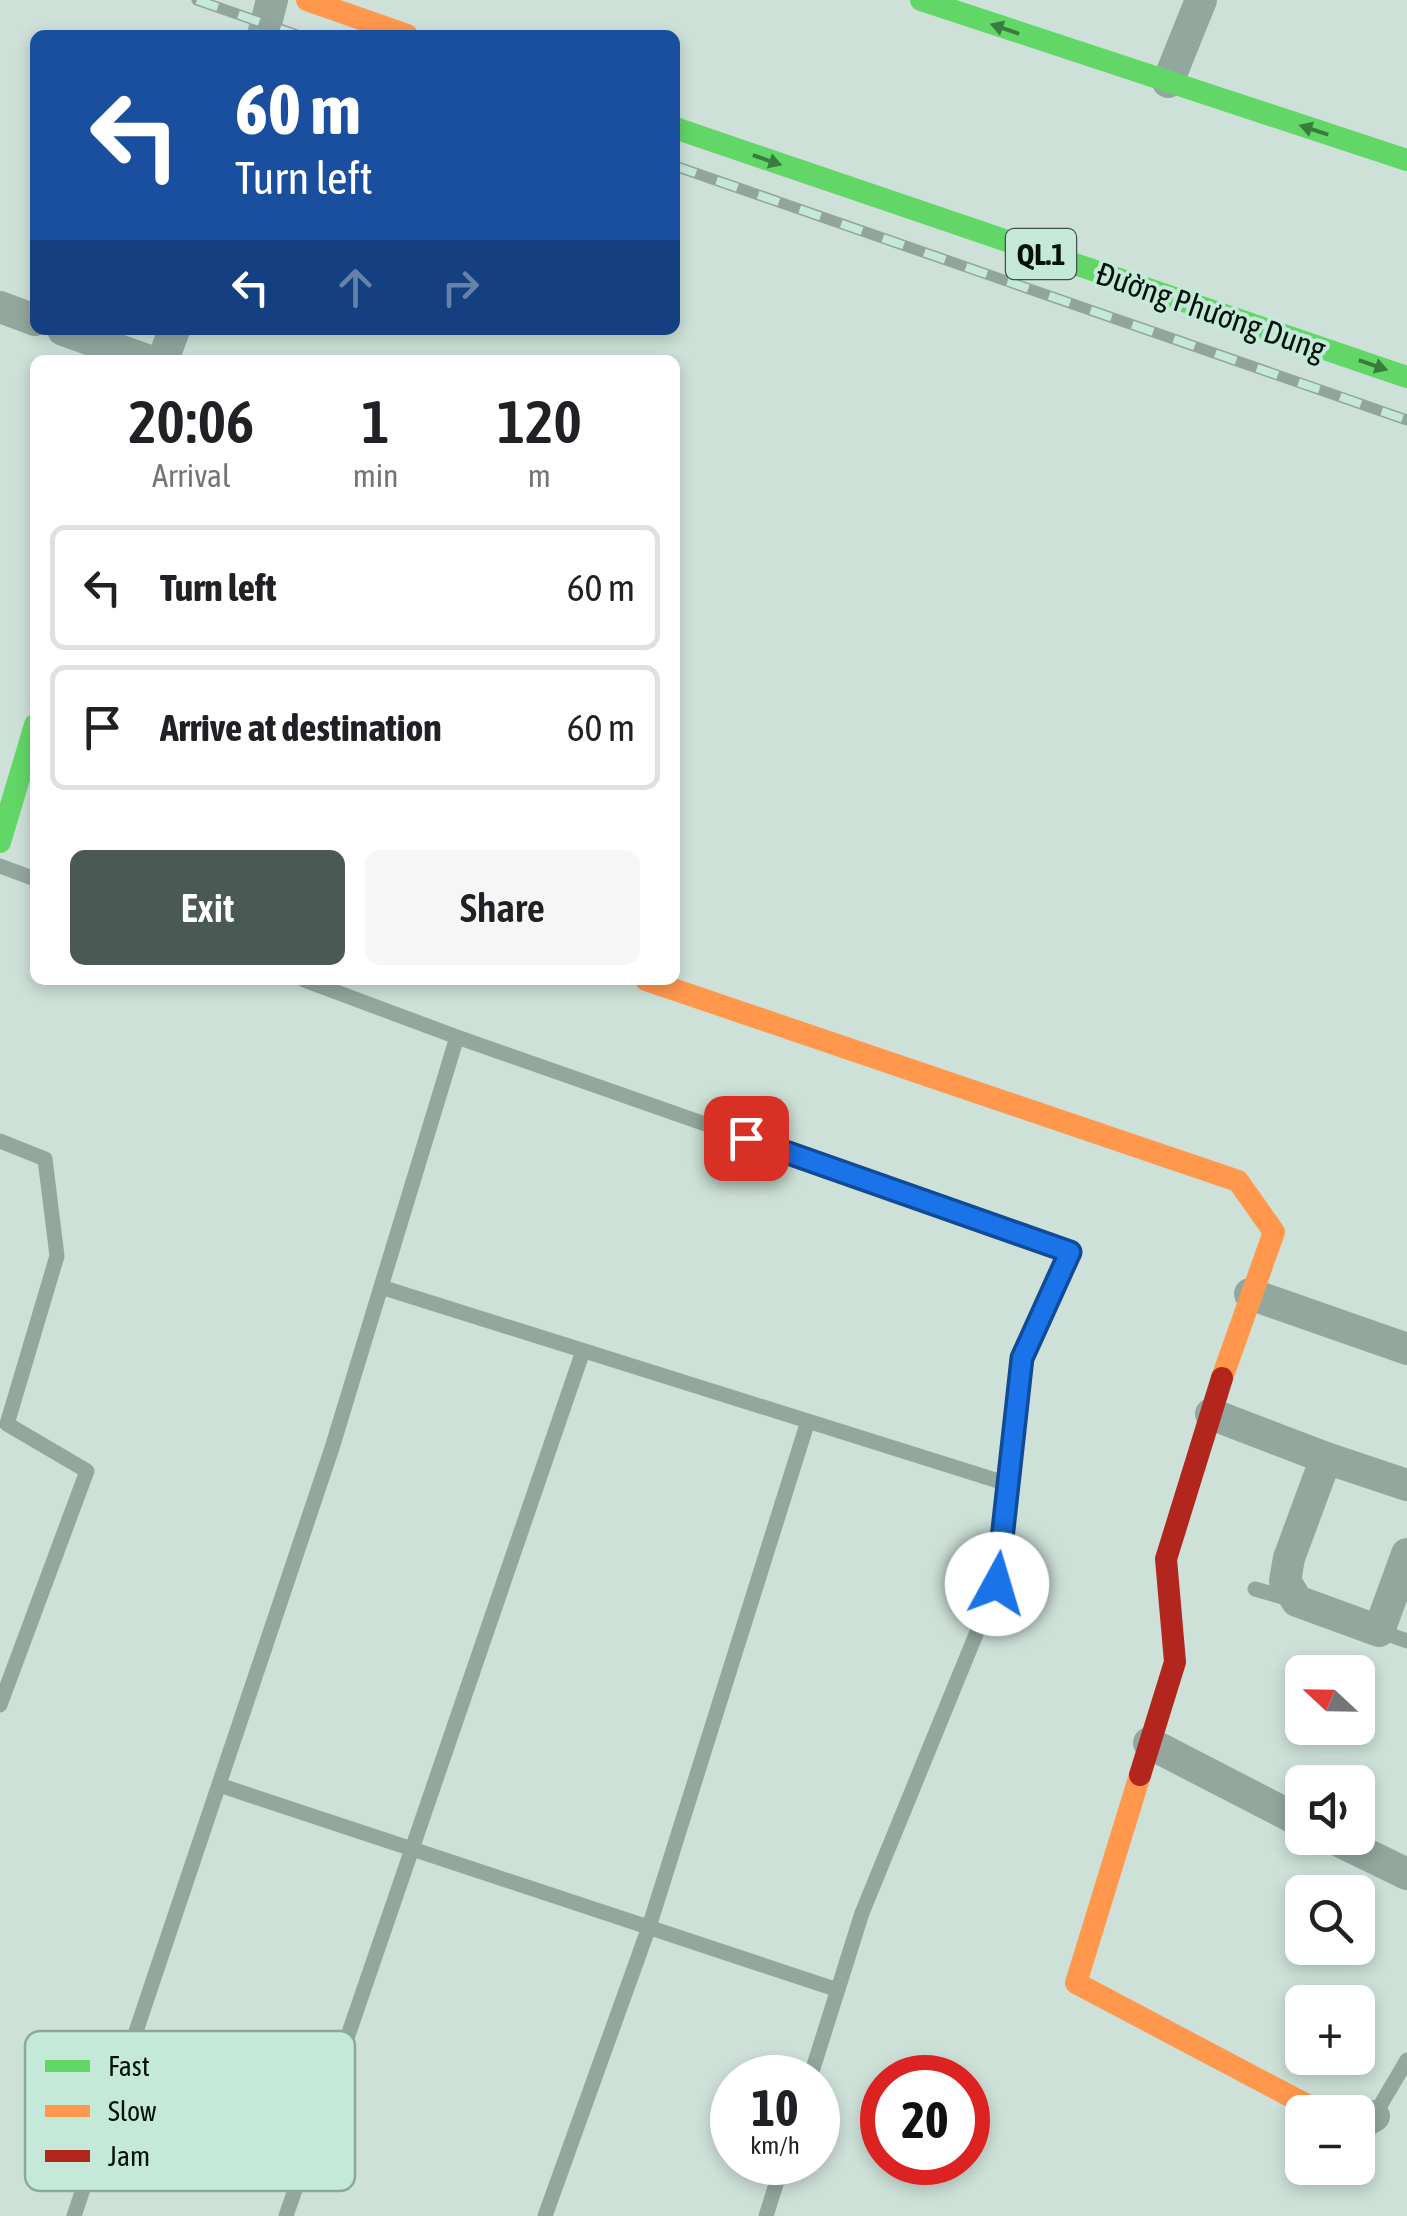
<!DOCTYPE html>
<html lang="en">
<head>
<meta charset="utf-8">
<style>
	body { margin:0; font-family:"Asap Condensed",sans-serif; background:#f6f6f6; color:#202124; height:100vh; display:flex; flex-direction:column; font-size:38px; white-space:nowrap }
	* { box-sizing:border-box; margin:0 }
	p { font-size:32px; color:#757577 }
	.icon { flex:none; width:55px; height:55px; fill:none; stroke:currentColor; stroke-width:2; stroke-linecap:round; stroke-linejoin:round }
	.map { position:relative; flex:1; overflow:hidden }
	.panel { position:absolute; left:30px; top:355px; width:650px; height:630px; display:flex; flex-direction:column; background:#fff; border-radius:15px; box-shadow:0 5px 15px #0003 }
	.panel>* { flex:none }
	.top-card { position:absolute; left:30px; top:30px; width:650px; height:305px; border-radius:15px; box-shadow:0 5px 15px #0003; background:#1a4fa0; color:#fff; overflow:hidden }
	.needle { width:65px; rotate:292deg }
	.fabs { position:absolute; left:1285px; top:1655px; display:grid; gap:20px }
	.fabs a { display:grid; place-items:center; width:90px; height:90px; border-radius:15px; background:#fff; box-shadow:0 5px 15px #0003; font-size:50px }
	.speed { position:absolute; left:710px; top:2055px; display:flex; gap:20px; font-size:50px; font-weight:700; text-align:center }
	.speed>* { display:grid; place-content:center; width:130px; height:130px; border-radius:50%; background:#fff; box-shadow:0 5px 15px #0003; line-height:1 }
	.speed small { font-size:25px; font-weight:400 }
	.speed .limit { border:15px solid #d22; background:#fff; color:#111 }
	.pin { position:absolute; display:grid; place-items:center; width:85px; height:85px; color:#fff; margin:-42px; border-radius:20px; box-shadow:0 5px 15px #0006 }
	.me { position:absolute; width:110px; margin:-55px; rotate:6deg; stroke-linejoin:round; filter:drop-shadow(0 0 8px #0008) }
	.turn { display:flex; align-items:center; gap:35px; height:210px; padding:0 40px; font-size:45px }
	.turn .icon { width:130px; height:130px; stroke-width:2.5 }
	.turn b { display:block; font-size:70px; line-height:85px }
	.lanes { display:flex; align-items:center; height:95px; padding:0 40px; background:#0003; justify-content:center; gap:50px; direction:ltr }
	.lanes .off { opacity:.35 }
	.eta { display:flex; justify-content:space-evenly; align-items:center; height:170px; text-align:center }
	.eta b { font-size:60px; font-weight:600; line-height:70px }
	.cta { display:flex; gap:20px; margin-top:auto; padding:20px 40px }
	.cta a { flex:1; height:115px; border-radius:15px; background:#4a5953; color:#fff; font-size:40px; font-weight:600; line-height:115px; text-align:center }
	.cta a+a { background:#f6f6f6; color:#202124 }
	ul { padding:0; list-style:none }
	li { display:flex; align-items:center; gap:30px; height:125px; margin:0 20px 15px; padding:0 20px; border:5px solid #e0e0e0; border-radius:15px }
	li div { flex:1 }
	li b { display:block; font-size:38px }
	li em { font-style:normal }
	.map>svg:first-child { display:block }
</style>
</head>
<body>
<div class="map">
<svg width="1407" height="2216" viewBox="0 0 1407 2216">
	<rect width="100%" height="100%" fill="#cde1d8"/>
	<g fill="none" stroke-linecap="round" stroke-linejoin="round">
		<path stroke="#92a79e" stroke-width="15" d="M0,866L35,879
			M304,980L457,1037L1070,1252L1023,1358L997,1583L862,1913L810,2078
			M0,1141L45,1159L57,1256L7,1424L87,1471L0,1705
			M381,1287L1008,1484
			M1255,1589L1293,1600
			M1379,1631L1407,1641
			M219,1785L838,1990
			M1374,2116L1407,2060
			M74,2216L332,1448L457,1037
			M286,2216L583,1351
			M545,2216L649,1927L808,1421
			M766,2216L783,2162"/>
		<path stroke="#92a79e" stroke-width="32" d="M263,35L272,0
			M1168,82L1201,0
			M0,307L35,320
			M63,330L147,360
			M163,360L174,330
			M1250,1294L1407,1349
			M1211,1414L1326,1458
			M1407,1485L1326,1458L1289,1558L1285,1581L1297,1601L1379,1631L1407,1554
			M1149,1743L1302,1822
			M1333,1838L1407,1874
			M1358,2125L1374,2116"/>
		<path stroke="#63d668" stroke-width="22" d="M921,0L1407,160
			M675,128L1407,377
			M0,842L35,725"/>
		<path stroke="#ff974d" stroke-width="22" d="M307,0L407,35
			M646,980L1238,1181L1274,1232L1222,1378
			M1140,1775L1076,1983L1320,2112"/>
		<path stroke="#b3261e" stroke-width="22" d="M1140,1775L1175,1662L1166,1559L1222,1378"/>
		<g stroke="#92a59c" stroke-width="11">
			<path id="rail" d="M197,0L297,35
				M675,166L1407,420"/>
		</g>
		<use href="#rail" stroke="#c5e9d9" stroke-width="8" stroke-dasharray="22" stroke-linecap="butt"/>
	</g>
	<defs><path id="oneway-solid" d="M-6-.8H1V-3.2L6.5 0L1 3.2V.8H-6Z" transform="scale(2.5)"/></defs>
	<g fill="#387d3e">
		<use href="#oneway-solid" transform="translate(1005 29) rotate(-161)"/>
		<use href="#oneway-solid" transform="translate(1314 130) rotate(-162)"/>
		<use href="#oneway-solid" transform="translate(767 160) rotate(19)"/>
		<use href="#oneway-solid" transform="translate(1373 365) rotate(19)"/>
	</g>
	<g fill="none" stroke-linecap="round" stroke-linejoin="round">
		<g stroke="#114b97" stroke-width="25">
			<path id="route" d="M746,1138L1070,1252L1022,1358L997,1584"/>
		</g>
		<use href="#route" stroke="#1a73e8" stroke-width="18"/>
	</g>
	<g text-anchor="middle" dominant-baseline="central" stroke-width="8" stroke-linejoin="round" paint-order="stroke">
		<rect fill="#c5e9d9" stroke="#3e5149" stroke-width="2.5" x="1006" y="229" width="70" height="50" rx="8"/>
		<g font-size="30" font-weight="bold" fill="#04100b">
			<text x="1041" y="254">QL.1</text>
		</g>
		<g font-size="32" fill="#04100b" stroke="#c5e9d9">
			<text transform="translate(1211 311) rotate(19)">Đường Phương Dung</text>
		</g>
	</g>
	<rect x="25" y="2031" width="330" height="160" rx="15" fill="#c5e9d9" stroke="#8ba89b" stroke-width="2.5"/>
	<rect x="45" y="2060" width="45" height="12" fill="#63d668"/>
	<rect x="45" y="2105" width="45" height="12" fill="#ff974d"/>
	<rect x="45" y="2150" width="45" height="12" fill="#b3261e"/>
	<g font-size="28" fill="#04100b">
		<text x="108" y="2076">Fast</text>
		<text x="108" y="2121">Slow</text>
		<text x="108" y="2166">Jam</text>
	</g>
</svg>
<div class="fabs">
<a><svg class="needle" viewBox="-14 -14 28 28"><path d="M0-13l5 13h-10z" fill="#e53935"/><path d="M0 13l5-13h-10z" fill="#757577"/></svg></a>
<a><svg class="icon" aria-label="sound" viewBox="0 0 24 24"><path d="M4 9h4l5-4v14l-5-4H4zM17 9q2 3 0 6"/></svg></a>
<a><svg class="icon" aria-label="search" viewBox="0 0 24 24"><circle cx="10" cy="10" r="6"/><path d="M15 15l6 6"/></svg></a>
<a>+</a>
<a>−</a>
</div>
<div class="speed"><div>10<small>km/h</small></div><div class="limit">20</div></div>
<div class="pin" style="left:746px;top:1138px;background:#d93025"><svg class="icon" aria-label="arrive" viewBox="0 0 24 24"><path d="M6 21V4h12l-3 4 3 4H6"/></svg></div>
<svg class="me" style="left:997px;top:1584px" viewBox="-20 -20 40 40"><circle r="19" fill="#fff"/><path d="M0-13L10 11 0 6-10 11z" fill="#1a73e8"/></svg>
<div class="top-card">
<div class="turn"><svg class="icon" aria-label="left" viewBox="0 0 24 24"><path d="M17 20v-9H6M10 6l-5 5 5 5"/></svg><div><b>60 m</b>Turn left</div></div>
<div class="lanes"><svg class="icon" aria-label="left" viewBox="0 0 24 24"><path d="M17 20v-9H6M10 6l-5 5 5 5"/></svg><svg class="icon off" aria-label="ahead" viewBox="0 0 24 24"><path d="M12 20V5M6 11l6-6 6 6"/></svg><svg class="icon off" aria-label="right" viewBox="0 0 24 24"><path d="M7 20v-9h11M14 6l5 5-5 5"/></svg></div>
</div>
<section class="panel">
<div class="eta">
<div><b>20:06</b><p>Arrival</p></div>
<div><b>1</b><p>min</p></div>
<div><b>120</b><p>m</p></div>
</div>
<ul>
<li><svg class="icon" aria-label="left" viewBox="0 0 24 24"><path d="M17 20v-9H6M10 6l-5 5 5 5"/></svg><div><b>Turn left</b></div><em>60 m</em></li>
<li><svg class="icon" aria-label="arrive" viewBox="0 0 24 24"><path d="M6 21V4h12l-3 4 3 4H6"/></svg><div><b>Arrive at destination</b></div><em>60 m</em></li>
</ul>
<div class="cta"><a>Exit</a><a>Share</a></div>
</section>
</div>
</body>
</html>
